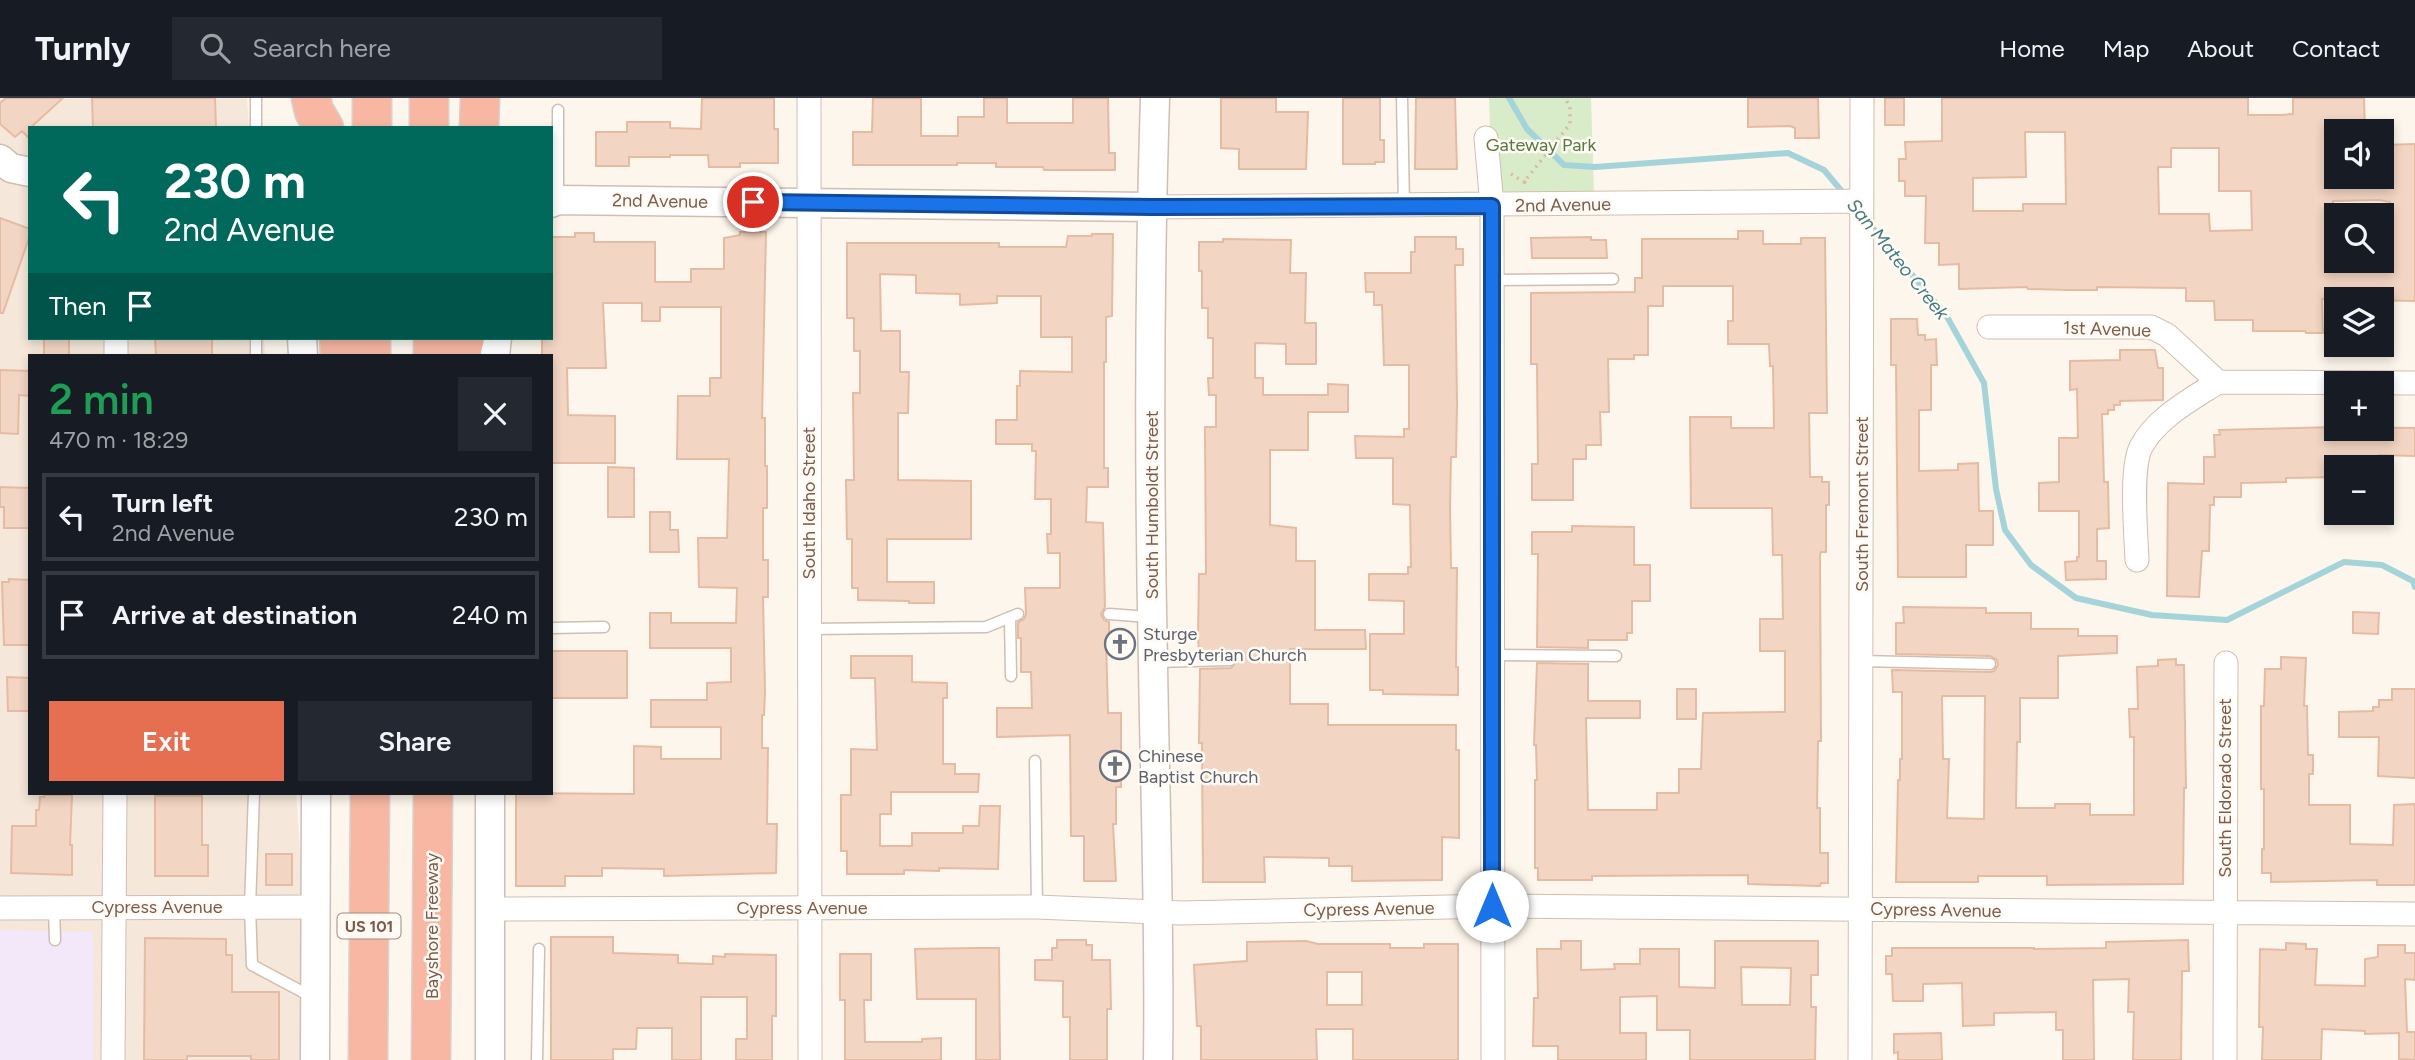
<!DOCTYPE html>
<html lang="en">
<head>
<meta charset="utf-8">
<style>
	body { margin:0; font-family:Figtree,sans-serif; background:#242831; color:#f1f3f6; height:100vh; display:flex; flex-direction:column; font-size:26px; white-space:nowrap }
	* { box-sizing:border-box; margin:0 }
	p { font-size:23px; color:#9ea1a6 }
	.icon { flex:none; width:38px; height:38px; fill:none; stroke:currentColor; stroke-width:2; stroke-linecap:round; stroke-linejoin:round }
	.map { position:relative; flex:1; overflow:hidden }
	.details { position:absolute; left:28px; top:256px; width:525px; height:441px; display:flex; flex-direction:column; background:#171b24; border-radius:0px; box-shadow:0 4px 10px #0003 }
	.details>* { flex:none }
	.top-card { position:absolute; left:28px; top:28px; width:525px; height:214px; border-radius:0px; box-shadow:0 4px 10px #0003; background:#00695c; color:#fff; overflow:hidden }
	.tools { position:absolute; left:2324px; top:21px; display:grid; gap:14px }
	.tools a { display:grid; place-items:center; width:70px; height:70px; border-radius:0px; background:#171b24; box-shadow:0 4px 10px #0003; font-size:35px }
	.pin { position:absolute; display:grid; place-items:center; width:60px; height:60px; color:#fff; margin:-30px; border:4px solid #fff; border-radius:50%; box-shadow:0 2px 7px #0007 }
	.me { position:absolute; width:77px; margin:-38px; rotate:0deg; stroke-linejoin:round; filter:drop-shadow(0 0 5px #0008) }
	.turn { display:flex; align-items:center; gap:24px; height:147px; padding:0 21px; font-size:32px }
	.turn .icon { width:91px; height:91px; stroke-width:2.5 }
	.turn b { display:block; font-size:49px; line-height:60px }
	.then { display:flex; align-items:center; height:66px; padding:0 21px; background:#0003; gap:14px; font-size:26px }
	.round { display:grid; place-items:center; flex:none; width:74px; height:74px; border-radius:0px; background:#242831 }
	.summary { display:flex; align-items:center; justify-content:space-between; height:119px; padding:0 21px }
	h1 { font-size:42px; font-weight:600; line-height:52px; color:#1e9e55 }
	.action { display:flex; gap:14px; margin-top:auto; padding:14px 21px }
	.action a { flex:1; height:80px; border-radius:0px; background:#e76f51; color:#fff; font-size:28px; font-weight:600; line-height:80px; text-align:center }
	.action a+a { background:#242831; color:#f1f3f6 }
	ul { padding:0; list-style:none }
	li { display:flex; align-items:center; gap:21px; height:88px; margin:0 14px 10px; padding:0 7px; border:4px solid #363941; border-radius:0px }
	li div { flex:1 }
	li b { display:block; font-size:26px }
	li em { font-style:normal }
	header { display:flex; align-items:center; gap:42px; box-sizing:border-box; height:98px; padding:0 35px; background:#171b24; border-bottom:2px solid #363941 }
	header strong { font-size:33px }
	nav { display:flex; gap:38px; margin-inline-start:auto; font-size:24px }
	.search { width:490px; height:63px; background:#242831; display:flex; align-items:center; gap:18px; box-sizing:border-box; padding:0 24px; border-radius:0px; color:#9ea1a6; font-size:26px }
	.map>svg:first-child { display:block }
</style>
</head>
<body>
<header>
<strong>Turnly</strong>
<div class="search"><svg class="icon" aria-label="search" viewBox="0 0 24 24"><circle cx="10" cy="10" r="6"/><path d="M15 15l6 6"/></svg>Search here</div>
<nav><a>Home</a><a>Map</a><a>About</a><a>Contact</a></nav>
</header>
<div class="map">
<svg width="2415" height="962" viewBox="0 0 2415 962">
	<rect width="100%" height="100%" fill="#fdf6ec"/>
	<path fill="#f5e8da" d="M0,0H247L249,30H30V240H264L265,257H30V695H296L303,796V962H0Z"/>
	<path fill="#f3e8fa" d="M0,832L93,834V962H0Z"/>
	<path fill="#d8ecc9" d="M1489,0H1591L1594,96L1492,93Z"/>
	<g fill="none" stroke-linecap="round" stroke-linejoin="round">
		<path stroke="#a5d3da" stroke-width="6" d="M1509,0L1527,31L1564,67L1595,69L1788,55L1824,72L1845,97
			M1870,127L1946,217L1984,285L1996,391L2005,432L2031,467L2076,500L2152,517L2227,522L2344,464L2382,467L2413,483L2415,489"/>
	</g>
	<path fill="#f3d5c3" stroke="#e6bba3" stroke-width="2" fill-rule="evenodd" d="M6,0H63L30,30V41L22,33L15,39L0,26V5Z
		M92,0H215L216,30H93Z
		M702,0H774V31H778V65H740V69H709L708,57H670V59H629V68H596V34H627V24H670V30L701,31Z
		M873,0H921V38H958V19H984V0H1007V25H1073V0H1108L1109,55H1115V72H1044L1043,69H996V65H957V67H853V34H872Z
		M1221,0H1276V14H1308L1306,71H1239V51L1221,50Z
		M1343,0H1380V42H1384V64H1375V66H1343Z
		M1416,0H1455L1457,71H1415Z
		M1748,0H1818L1819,40H1795V30L1790,28L1748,29Z
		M1885,0H1904V27H1885Z
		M1942,0H2248V17H2280L2293,16V0H2364L2365,33H2336V79H2382V47L2415,46V203L2322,201L2323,235H2306L2305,233H2253V222H2215L2214,203H2186V190L2097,189V192H2068L2028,191L2027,189L1959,191V166L1939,167V145H1925L1926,98H1905V83H1899V61H1906L1905,44L1942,43ZM2025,34H2065L2066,106H2023V113H1973V80L2026,79ZM2171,50H2219V93H2251L2252,132L2210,133L2209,116H2159L2158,69H2171ZM2379,102L2390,104L2389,163H2334L2333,103Z
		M0,120L30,131V137L3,215H0Z
		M1738,133H1763V146H1801V140H1825L1827,315H1809L1810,379H1822V384H1829V407H1826V454H1821L1820,457L1821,643H1818L1817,710H1820V755H1828V785H1821L1820,788L1748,786V777L1592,778V782H1538V770H1535V682H1537L1536,647H1534L1537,565L1588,566V603H1640V620H1586L1588,712H1657V695H1679V671H1701L1703,615L1785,614V553H1760V521H1783L1782,457H1773L1772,410H1691L1690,319H1731V330H1774L1773,268H1770L1769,246H1728V223H1733V188H1663V208H1648V257H1634V261H1608L1609,314H1600L1601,347H1586V361H1573V402H1532V366H1538L1537,266H1531V195L1635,194V180H1642V141H1738Z
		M740,134H766L762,320H765V368H767V410H763V462H768V499H763L765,594L764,617H762V650H768L767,726H777L776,775L664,778V771L602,770V778H565V788H516V695L634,696V648L661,649V661H721V629H651V602H707V585L731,584V550H650V515H671V525H736L737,490L699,489L698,440H727L729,361H677L678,298H710V280H721V209H660V223H642V205H603L606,270H567L568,317L615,318V365H551V257H542V240H551V139H575V135H594V144H655V184H691V171H724V140L740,137Z
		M1092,136H1113L1112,218L1106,219V264H1104V370H1108V389H1087L1086,424L1103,425L1105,509L1101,516L1104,522L1109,524V540H1106L1108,615H1121V689H1116V726H1113L1116,783H1084V738H1071L1070,637L997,639V610H1032L1031,574H1021V540H1018V524L1024,521L1026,516L1025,490H1060V455H1048L1047,436H1051V401H1035L1036,353H1032V346H996V322H1017V288H1020V273L1072,274V239H1041V198H997V205L960,207V196L916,195V177L880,176L881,233H900V274H909L908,315H898V382L971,383V441H887V484H934V505H909V503L858,502V490H852V441H847L846,382H854L853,295H860V253H854V220H847V145H999V149H1066L1068,138H1092Z
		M1415,139H1456V151H1463V167H1455L1457,305L1456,359H1451L1450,408L1451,470H1457L1456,569H1458V597L1383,596V592H1370V536H1404V503L1369,502V476H1408V469H1411L1410,407L1393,406V360H1356L1355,338L1404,339V331H1409V267H1384L1382,207H1374V194H1366L1365,175H1411V154H1415Z
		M1591,139V142H1606L1607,160H1532L1531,140Z
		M1223,141L1291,142L1290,175H1306L1305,225H1316V266H1286V246L1255,245V280H1263V297H1328V286L1348,287V314H1308V352H1270V427L1296,430V463H1315V532H1365L1366,551H1290V606H1328V627H1456V652H1459V740L1442,739V782L1352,783V768H1329V760L1264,759L1265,784H1203L1202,645H1199L1200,571L1231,570L1238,562L1236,557L1230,554L1199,555L1198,538L1199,476H1206L1205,329H1216V297H1209L1208,280H1213V240H1208V210H1202V173H1199V144H1223Z
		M1891,221H1917L1918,237H1925V242L1936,241L1937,267H1931V312H1919V373L1958,372V366L1978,365L1979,413H1993V447H1966V479H1898L1896,267H1891Z
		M44,240H69V257H44Z
		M155,240H212V257H156Z
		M2120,252H2155L2158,270H2163V302L2120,303V307H2114V312H2108V316H2102L2104,384H2108L2109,430L2097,431V463H2106V481L2066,482L2065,464L2077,463V459H2079V413H2039V385L2059,384V340H2078L2077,291L2070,292V263L2120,262Z
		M0,272L30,273V298L19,297L18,336L0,335Z
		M2336,329L2415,330V358L2379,357V369H2336V379L2286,380V384L2241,385V399H2214V407H2210L2209,453H2202L2199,499L2167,498L2168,385L2204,386V359H2215L2214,337H2220L2219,332Z
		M608,369L634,370V419H608Z
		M0,389L30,390V430H4V409H0Z
		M650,414H670V432H678L679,454H650Z
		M1572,428L1634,429V467H1650V503H1632V535H1627V542H1588V550L1537,549L1538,456H1532V434H1572Z
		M9,481L30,482V547H4L2,484H9Z
		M1903,509L1986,510V515H2031V531H2078V538H2117V555L2058,558V600H2020V644H2017L2016,710H2055V706H2090V717H2134V639H2130L2129,611H2138L2137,569L2158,568V562L2176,561V567H2184L2186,690H2184L2183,786L2047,787V778H1978V784H1896L1898,682H1900V661H1902V594H1893L1892,572L1990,574L1994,573L1998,567L1997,562L1990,558L1896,556V525H1904ZM1942,598H1985L1984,721L1947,720L1949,661H1943Z
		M2353,514L2379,515L2378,536L2353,535Z
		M551,553H627V600H551Z
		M851,558H912V584L947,585V600H943V666H955V676H979L978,694H891V716H880V748H912V735H963V728H979L980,708H1000L998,771L939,770V773L904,772V776H847V753H841V697H851V651L877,652L875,580H851Z
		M2281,559L2306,560L2304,608H2307L2308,657H2313V676H2309V707H2350V746L2393,747L2394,707L2415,706V787H2377V782L2271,784V775H2262V751H2264V691H2261V608H2264L2265,571H2281Z
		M7,579L30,580V613H8Z
		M1677,591H1696V621H1677Z
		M2392,591H2415V680L2378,678L2379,639H2339V614L2373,613V609H2379V602H2392Z
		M44,697H72L70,747H72V777L11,775L12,728H36V712H39L40,699H44Z
		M155,698H202V747H208V778H155Z
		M266,756H292V787H266Z
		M551,839H613V855L678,857V865L713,866V858L725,859V856L776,857V918H772V962H736V941H747V899H701V962H672V930H637L636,951H613V962H551Z
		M145,840L226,841V857H232V894H279V962H251V958H187V962H144Z
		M1057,842H1086V847H1092V862H1110L1111,911H1107V962H1070V919H1063V883L1035,882V862H1052V850H1057Z
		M2188,842L2189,873H2182L2181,962H2133L2134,914H2128L2129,881L2093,882L2094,962H2063V932H2056V914L1994,915V927L1963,928L1962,885L1923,886V903H1893L1892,876H1886V858H1892V850H2034V851L2106,850V844Z
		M1306,843L1318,846H1390V850H1424V846H1458V962H1353V931H1316L1317,962H1201V928H1197L1194,867L1247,863V844ZM1327,874H1362V907H1327Z
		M1561,843H1581V872L1615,871L1614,866H1640V851H1679V889L1715,890V843H1818V877H1811V909H1816L1815,962H1690V932H1657V898L1620,899V935H1646V962H1558V948H1533L1534,900H1538L1537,851H1561ZM1741,869L1791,870L1790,907H1742Z
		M2286,845L2306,846V851H2317L2315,887L2365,888V861L2378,859V847H2405V855H2415V882L2405,881L2407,934H2415V962L2399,961V935L2365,936V933L2322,931L2321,962H2262L2263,929H2259L2260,851L2286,852Z
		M976,850H999L1000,962H976V901H917L915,851Z
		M840,856H871V902H864L865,944H922V941L941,940V962H845V902H840Z
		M1941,935L1942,962H1898V954L1894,955V936Z"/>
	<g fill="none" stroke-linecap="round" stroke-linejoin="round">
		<g stroke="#d1beb0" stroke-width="13">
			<path id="service" d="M256,0V30
				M1402,0L1404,108
				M558,12V102
				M1492,182L1613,181
				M256,257V240
				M1109,516L1149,519
				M1010,519L1011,578
				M551,530L604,529
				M810,531L986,529L1018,516
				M1492,557L1616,558
				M1861,563L1990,566
				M1156,564L1230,562
				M1035,663L1037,809
				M254,695L250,809L252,867L314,900
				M54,810L55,842
				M537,962L539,851"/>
		</g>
		<g stroke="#d1beb0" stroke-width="25">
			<path id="minor" d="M809,0L810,962
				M1486,40L1492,108L1493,962
				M1152,109L1861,103
				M1989,229H2151L2167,237L2218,284L2415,285
				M116,257V240
				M2137,462C2136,436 2130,370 2141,349C2156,320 2192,301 2218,284
				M0,810L315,809
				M491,811L1037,809L1181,815L1492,808L2415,816
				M113,962L115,695
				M1860,962L1862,0
				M2225,962L2226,565"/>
		</g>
		<g stroke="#d1beb0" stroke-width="31">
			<path id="tertiary" d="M1155,0C1149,188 1149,377 1153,566C1155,698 1160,830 1158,962
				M0,61L11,70L30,74
				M551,105L558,102L1152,109
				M302,240L303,257
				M495,257L497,240
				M490,695V962
				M315,962L316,695"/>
		</g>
		<g stroke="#dad1cd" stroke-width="41">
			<path id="motorway" d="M311,0L314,13L324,30
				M372,30V0
				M429,30V0
				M479,30L480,0
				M339,240L340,257
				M433,240V257
				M371,257V240
				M460,257L465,240
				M368,962L370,695
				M431,962L433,695"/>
		</g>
		<path stroke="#d9b8a5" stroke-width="3.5" stroke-dasharray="2 5" stroke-linecap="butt" d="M1511,76L1524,84
			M1526,85L1524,84L1570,26V9L1565,0"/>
		<use href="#service" stroke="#fff" stroke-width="10"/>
		<use href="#minor" stroke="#fff" stroke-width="23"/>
		<use href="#tertiary" stroke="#fff" stroke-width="28"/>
		<use href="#motorway" stroke="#f7b7a3" stroke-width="38"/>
	</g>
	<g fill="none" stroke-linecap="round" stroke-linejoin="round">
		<g stroke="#114b97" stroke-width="18">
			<path id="route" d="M753,104L1152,109L1492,108V808"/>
		</g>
		<use href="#route" stroke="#1a73e8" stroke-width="12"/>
	</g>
	<defs>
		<g id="church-ring" transform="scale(1.575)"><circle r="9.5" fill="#fffaf3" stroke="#6b7280" stroke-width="1.5"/><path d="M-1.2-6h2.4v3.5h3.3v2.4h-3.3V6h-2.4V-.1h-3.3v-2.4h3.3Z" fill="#6b7280"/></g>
	</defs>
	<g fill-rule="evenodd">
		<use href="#church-ring" x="1120" y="546"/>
		<use href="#church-ring" x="1115" y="668"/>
	</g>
	<g text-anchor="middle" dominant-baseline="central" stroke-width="5" stroke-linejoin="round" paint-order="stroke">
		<rect fill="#fffaf3" stroke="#a28b7f" stroke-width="2" x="337.5" y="815.5" width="63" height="25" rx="5"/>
		<g font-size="16" font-weight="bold" fill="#7a5c4d">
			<text x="369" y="828">US 101</text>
		</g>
		<g font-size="18" fill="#537a41" stroke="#fffaf3">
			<text x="1541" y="47">Gateway Park</text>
		</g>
		<g font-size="18" fill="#7a5c4d" stroke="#fffaf3">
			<text transform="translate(660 103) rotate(1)">2nd Avenue</text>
			<text transform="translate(1563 107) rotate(-1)">2nd Avenue</text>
			<text transform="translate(2107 231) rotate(2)">1st Avenue</text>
			<text transform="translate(809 405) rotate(-90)">South Idaho Street</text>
			<text transform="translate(1862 406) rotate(-90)">South Fremont Street</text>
			<text transform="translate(1152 407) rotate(-90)">South Humboldt Street</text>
			<text transform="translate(2225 690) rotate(-90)">South Eldorado Street</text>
			<text x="157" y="809">Cypress Avenue</text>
			<text x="802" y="810">Cypress Avenue</text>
			<text transform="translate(1369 811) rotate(-1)">Cypress Avenue</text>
			<text transform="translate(1936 812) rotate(1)">Cypress Avenue</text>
			<text transform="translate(432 828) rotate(-90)">Bayshore Freeway</text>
		</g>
		<g font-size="18" fill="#5b616d" stroke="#fffaf3" text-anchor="start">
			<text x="1143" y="536">Sturge<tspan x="1143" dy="21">Presbyterian Church</tspan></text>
			<text x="1138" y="658">Chinese<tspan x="1138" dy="21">Baptist Church</tspan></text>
		</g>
		<g font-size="19" font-style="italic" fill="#437c86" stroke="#fffaf3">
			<text transform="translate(1898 161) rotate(51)">San Mateo Creek</text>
		</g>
	</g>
</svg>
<div class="tools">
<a><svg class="icon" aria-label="sound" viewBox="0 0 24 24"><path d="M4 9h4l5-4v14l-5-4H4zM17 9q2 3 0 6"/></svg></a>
<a><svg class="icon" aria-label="search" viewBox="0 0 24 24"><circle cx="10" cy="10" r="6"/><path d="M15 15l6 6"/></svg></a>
<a><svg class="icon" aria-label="layers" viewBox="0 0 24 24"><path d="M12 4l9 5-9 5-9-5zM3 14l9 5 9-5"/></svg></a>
<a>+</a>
<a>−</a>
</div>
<div class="pin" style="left:753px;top:104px;background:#d93025"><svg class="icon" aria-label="arrive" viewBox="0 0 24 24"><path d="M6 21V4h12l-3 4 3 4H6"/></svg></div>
<svg class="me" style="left:1492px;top:808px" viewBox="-20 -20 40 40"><circle r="19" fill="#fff"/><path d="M0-13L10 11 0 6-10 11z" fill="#1a73e8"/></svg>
<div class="top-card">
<div class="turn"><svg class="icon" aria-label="left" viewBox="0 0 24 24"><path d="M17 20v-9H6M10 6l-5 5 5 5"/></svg><div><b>230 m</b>2nd Avenue</div></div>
<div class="then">Then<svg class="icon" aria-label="arrive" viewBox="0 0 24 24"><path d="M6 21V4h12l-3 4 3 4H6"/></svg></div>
</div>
<section class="details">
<div class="summary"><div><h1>2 min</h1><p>470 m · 18:29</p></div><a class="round"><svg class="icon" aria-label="close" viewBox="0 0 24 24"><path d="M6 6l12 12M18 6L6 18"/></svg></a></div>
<ul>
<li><svg class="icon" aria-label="left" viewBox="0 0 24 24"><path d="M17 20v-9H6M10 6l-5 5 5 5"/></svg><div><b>Turn left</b><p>2nd Avenue</p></div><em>230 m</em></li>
<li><svg class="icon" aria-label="arrive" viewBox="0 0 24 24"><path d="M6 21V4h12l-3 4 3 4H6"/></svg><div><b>Arrive at destination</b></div><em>240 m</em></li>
</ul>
<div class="action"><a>Exit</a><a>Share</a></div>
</section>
</div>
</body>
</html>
